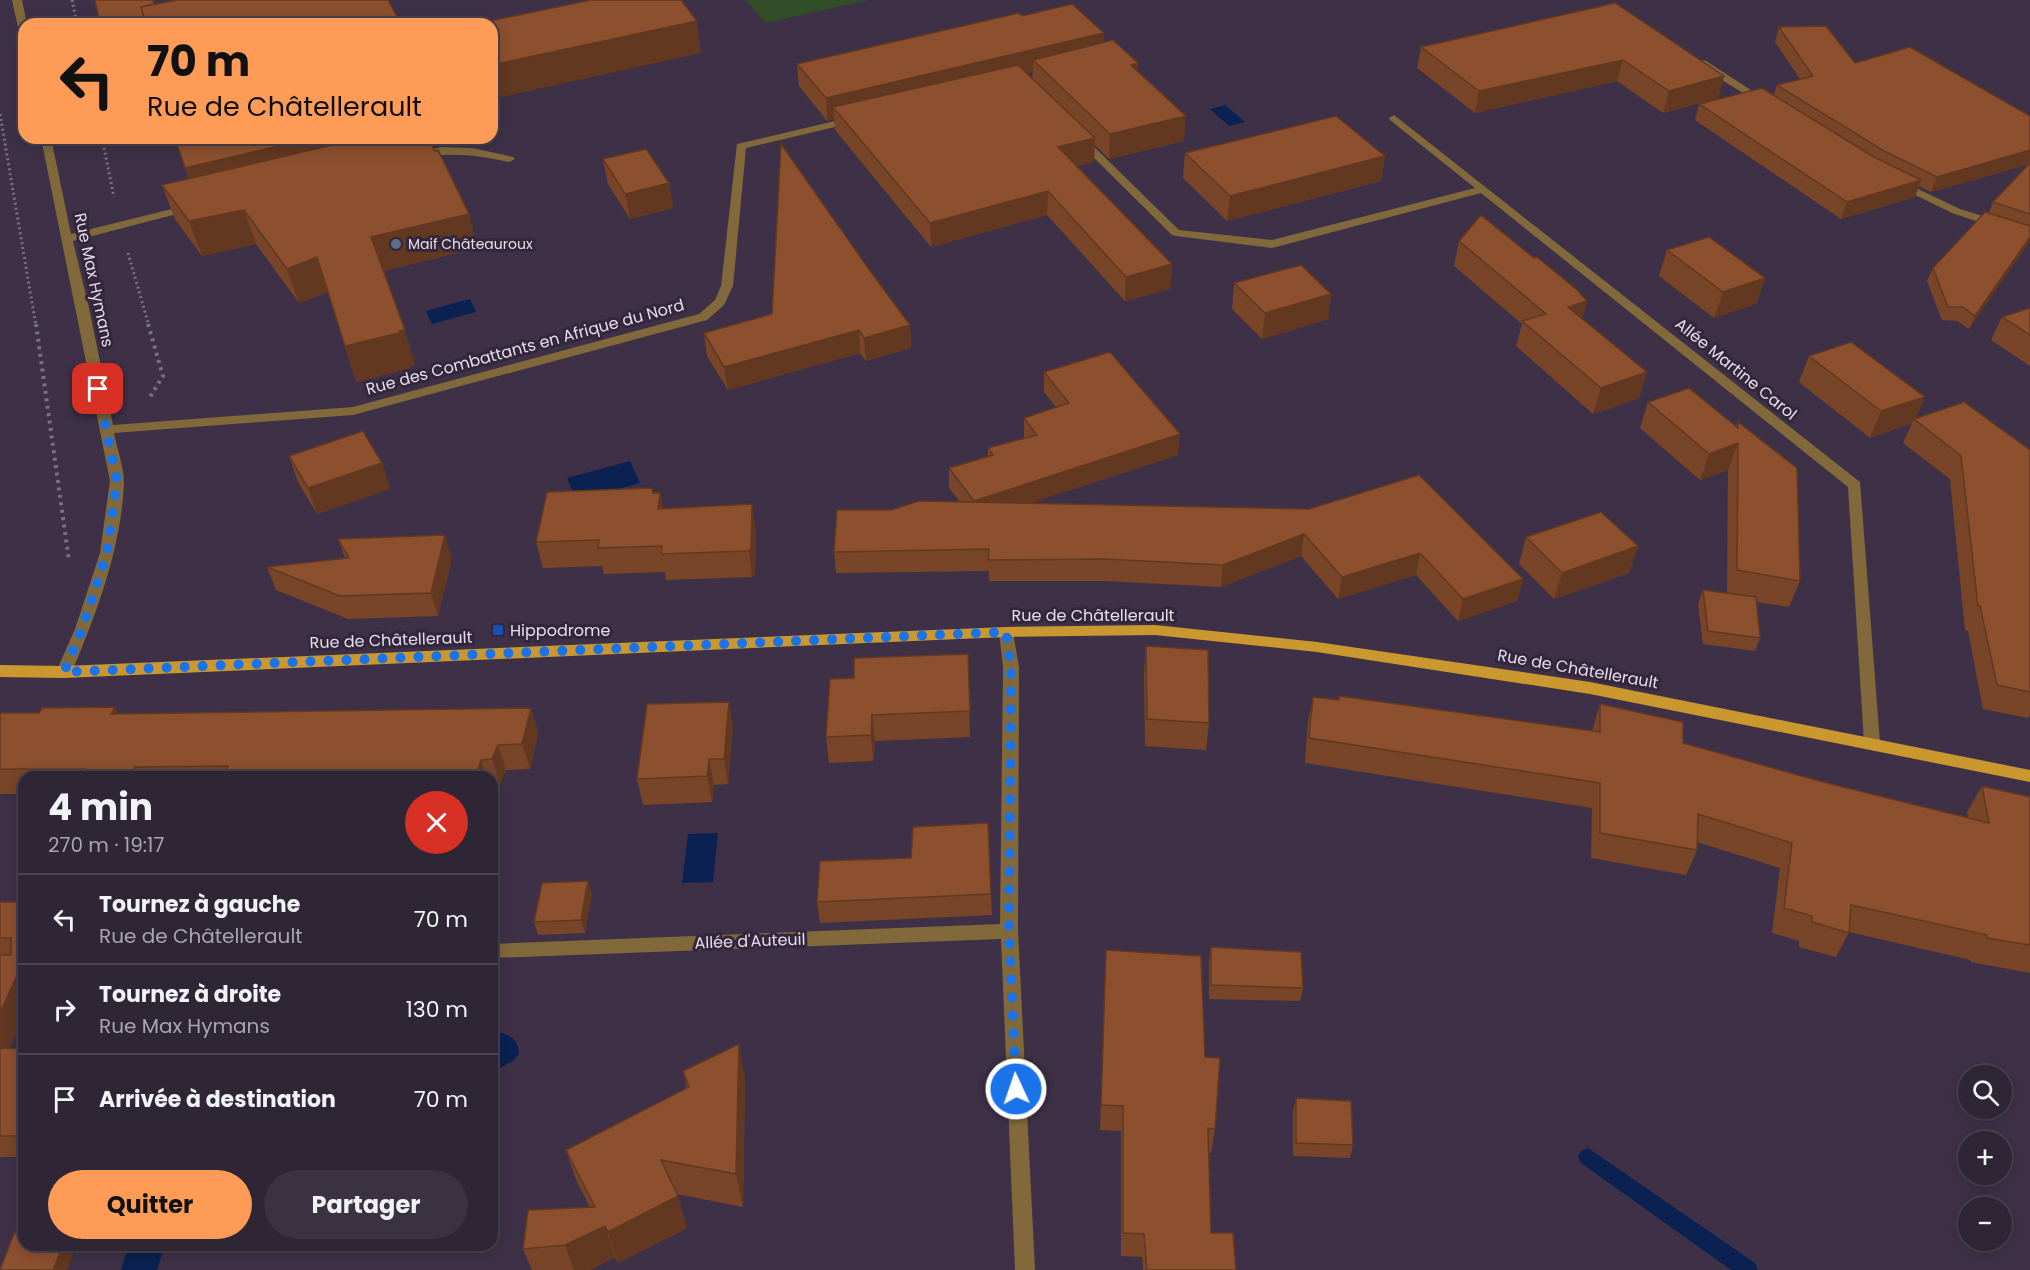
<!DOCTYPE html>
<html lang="fr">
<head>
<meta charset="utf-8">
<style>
	body { margin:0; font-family:Poppins,sans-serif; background:#3a3141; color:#f1f3f6; height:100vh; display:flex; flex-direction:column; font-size:22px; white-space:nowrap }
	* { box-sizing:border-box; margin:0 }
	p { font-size:20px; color:#a7a5ad }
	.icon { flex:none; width:33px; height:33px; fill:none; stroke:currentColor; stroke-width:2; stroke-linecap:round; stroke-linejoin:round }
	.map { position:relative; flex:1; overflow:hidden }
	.sheet { position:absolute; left:18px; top:771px; width:480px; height:480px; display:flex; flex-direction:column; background:#2e2535; border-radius:18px; box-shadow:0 3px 15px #0003,0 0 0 2px #494250 }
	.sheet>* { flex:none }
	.banner { position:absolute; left:18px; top:18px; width:480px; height:126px; border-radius:18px; box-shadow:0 3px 15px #0003,0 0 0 2px #494250; background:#fe9c57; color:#111; overflow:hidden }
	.tools { position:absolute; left:1958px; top:1065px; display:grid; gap:12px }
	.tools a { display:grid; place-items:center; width:54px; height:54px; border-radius:50%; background:#2e2535; box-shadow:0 3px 15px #0003,0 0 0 2px #494250; font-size:30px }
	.pin { position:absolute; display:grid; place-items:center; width:51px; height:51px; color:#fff; margin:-26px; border-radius:12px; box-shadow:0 3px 9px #0006 }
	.me { position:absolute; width:66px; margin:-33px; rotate:357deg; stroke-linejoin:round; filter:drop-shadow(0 0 4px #0008) }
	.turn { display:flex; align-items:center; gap:21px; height:126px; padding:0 30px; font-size:27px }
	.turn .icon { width:78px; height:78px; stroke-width:2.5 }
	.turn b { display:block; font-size:42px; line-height:51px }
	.round { display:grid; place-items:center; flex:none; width:63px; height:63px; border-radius:32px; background:#3a3141 }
	.head { display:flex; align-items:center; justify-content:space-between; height:102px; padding:0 30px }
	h1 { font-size:36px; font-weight:700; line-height:45px }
	.button { display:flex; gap:12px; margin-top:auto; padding:12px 30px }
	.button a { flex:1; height:69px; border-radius:36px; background:#fe9c57; color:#111; font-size:24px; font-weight:700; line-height:69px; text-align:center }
	.button a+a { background:#3a3141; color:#f1f3f6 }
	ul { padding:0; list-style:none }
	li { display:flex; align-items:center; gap:18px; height:90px; padding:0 30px; border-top:2px solid #494250 }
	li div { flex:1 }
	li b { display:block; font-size:22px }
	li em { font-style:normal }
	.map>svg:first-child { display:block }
</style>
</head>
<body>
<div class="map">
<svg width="2030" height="1270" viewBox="0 0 2030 1270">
	<rect width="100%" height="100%" fill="#3e3147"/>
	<path fill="#324e29" d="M746,0H868L766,23Z"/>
	<path fill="#0a2151" d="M1225,105L1245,122L1229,126L1210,109Z
		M470,299L476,312L432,324L426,311Z
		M630,461L640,483L577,501L567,478Z
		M718,833L713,882L682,883L688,834Z
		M498,1032C512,1036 518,1039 519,1054L513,1061L492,1072V1033Z
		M129,1245H165L157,1270H121Z"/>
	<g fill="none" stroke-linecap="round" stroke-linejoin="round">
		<path fill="#0a2151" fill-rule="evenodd" d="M1588,1148L1755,1263L1758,1270H1731L1581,1163L1578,1157L1581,1151Z"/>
		<path stroke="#7b7083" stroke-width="3" stroke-dasharray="2 3" stroke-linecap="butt" d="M72,0L77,24
			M0,114L36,326
			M102,138L114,197
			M128,253L149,326"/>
		<path stroke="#7b7083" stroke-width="4" stroke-dasharray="3 4.5" stroke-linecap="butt" d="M36,324L69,561
			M148,324L163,376L150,397"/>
		<path fill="#81693c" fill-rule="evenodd" d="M12,0H22L27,24H24V35L19,32Z
			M1702,60L1706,61L1768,101L1763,104L1759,103L1698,65L1697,63Z
			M1394,115L1860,482L1880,743L1878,747H1866L1864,743L1848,487L1481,193L1272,248L1176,236L1172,235L1075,139L1080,136L1084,137L1179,230L1272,240L1475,188L1390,120L1389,118Z
			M852,117L857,120L856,122L746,148L733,286L724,305L707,320L353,415L114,433C117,449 124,467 124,483C121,549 97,612 72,672L69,676H59L56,672L75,629L100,553L110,481L41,138H51L71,234L192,204L198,207L196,209L73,241L89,308L113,425L353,407L699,314L715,300L721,286L737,144Z
			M442,147L473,148L513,157L515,159L509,162C477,155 449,152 416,158L410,155L416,152Z
			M1899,180L1960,209L2030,231V239L1952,213L1895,185V181Z
			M1006,627L1013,632L1019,667L1018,931L1035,1270H1015L1001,939L492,958V944L1000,924L1003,667L999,632Z"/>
		<path fill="#ca982f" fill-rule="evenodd" d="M1155,625L1317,642L1590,682L2030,770V782L1590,694L1317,652L1155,635L1006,637L64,678L0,677V665L64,666L1006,627Z"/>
	</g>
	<path fill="#784528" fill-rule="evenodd" d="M1615,3L1724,76L1718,98L1663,113L1617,81L1475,113L1417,68L1421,47Z
		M1022,16L1104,42L1138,63L1137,71L1184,141L1109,159L1095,145L1094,162L1077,166L1172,264L1170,289L1125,301L1047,215L931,247L835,130L834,119L827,121L799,86L797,64ZM1033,72L1032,79L1027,74Z
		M1779,27L1855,63L2030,116V237L1969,329L1957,321L1942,320L1927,281L1933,268L1989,213L1993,202L2029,164L1931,192L1919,186L1915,197L1841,219L1695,120L1699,104L1774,95L1777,85L1800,79L1775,42Z
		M1185,153L1385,156L1381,181L1227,221L1183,178Z
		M603,159L669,183L673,208L630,219L608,184Z
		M185,168L469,214L477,248L383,271L415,365L410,366V368L356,382L328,292L299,303L256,244L202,256L175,219L162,185L189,179Z
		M1459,241L1587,301L1582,319L1647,372L1639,398L1593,414L1516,346L1522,324L1454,266Z
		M1667,250L1765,278L1756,304L1714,318L1659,276Z
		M868,268L910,325L911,348L866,361L860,353L728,390L707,356L704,333L772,314Z
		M1234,283L1331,294L1328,319L1262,339L1232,309Z
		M2030,308V366L1991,340L2002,317Z
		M1809,356L1915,419L2030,450V715L2028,718L1983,709L1968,631L1965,630L1950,479L1903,443L1912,423L1870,438L1799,382Z
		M1044,372L1178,455L1030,503L1309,509L1523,579L1517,601L1458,621L1416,575L1338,599L1301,556L1221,587L1103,581H989V571L836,573L834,552L891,510L960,502L949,488V468L988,456V448L1024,439V418L1056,407L1044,392Z
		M1648,402L1736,426L1738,422L1800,581L1789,607L1757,602L1760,638L1755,651L1703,644L1698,604L1703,590L1727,593L1728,470L1700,480L1640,428Z
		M289,456L382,463L390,489L317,514L298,482Z
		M653,493H660L663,509L756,530L755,575L752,577L666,580L665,572L604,574L602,566L543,568L536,542Z
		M1526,537L1638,546L1629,573L1554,599L1519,564Z
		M338,539L452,558L438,616L348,619L276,590L267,567L345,558Z
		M1146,646L1209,723L1206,750L1145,746L1144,673Z
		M968,654L970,737L875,741L873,761L829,763L826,737L854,678Z
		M1339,696L1592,731L1600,704L1683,743L1827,783L1968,818L1967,812L1982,786L2030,797V973L1971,962V960L1849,932L1836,957L1799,947V941L1772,933L1780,868L1697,842V850L1686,875L1591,858L1592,808L1305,763L1308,722L1313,697L1338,700Z
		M531,708L538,733L530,769L506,770L500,785H492V777H24V794H0V713L119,714Z
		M733,727L728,784L714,785L712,802L643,805L637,779Z
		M592,894L585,933L538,935L534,922Z
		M991,894L992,915L820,923L817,902Z
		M0,902H24V1014L9,1049H24V1157H0Z
		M1211,947L1303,988L1300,1001L1209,999V961Z
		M1106,950L1205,1057L1215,1129L1211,1153H1209L1211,1233L1236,1270H1143L1142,1257L1121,1256V1131L1100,1130Z
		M683,1071L745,1078L743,1207L677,1194L687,1228L618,1263L615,1257L590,1270H532L523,1249L590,1207L577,1182L566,1150L687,1088Z
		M1296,1098L1353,1145L1350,1158L1293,1156V1111Z"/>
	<path fill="#623821" d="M153,0H154L160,24H131Z
		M697,21L701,53L492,99V65Z
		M1104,33L1103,56L1033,60V72L842,117L833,107L834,119L827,121L826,98Z
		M1623,60L1617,81L1475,113L1479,91Z
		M1138,63L1137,87L1131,65Z
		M1724,76L1718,98L1663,113L1669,91Z
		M1186,116L1184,141L1109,159L1110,134Z
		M313,138H421L197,202L185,168Z
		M1095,138L1094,162L1057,171L1058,147Z
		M2030,150V164L1931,192L1937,177Z
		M1385,156L1381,181L1227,221L1230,196Z
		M1921,180L1915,197L1841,219L1847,202Z
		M669,183L673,208L630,219L625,194Z
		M1048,191L1047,215L931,247L930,223Z
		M244,210L256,244L202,256L189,221Z
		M469,214L477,248L381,271L371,237Z
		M2030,237V241L1969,329L1975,316Z
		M317,257L328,292L299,303L287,269Z
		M1172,264L1170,289L1125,301L1126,277Z
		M1765,278L1756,304L1714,318L1723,292Z
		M1331,294L1328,319L1262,339L1265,313Z
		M1587,301L1580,326L1568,307Z
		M910,325L911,348L866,361L864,338Z
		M405,330L415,365L410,366V368L356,382L345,346Z
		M859,330L860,353L728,390L724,367Z
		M1647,372L1639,398L1593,414L1601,388Z
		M1925,397L1915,420L1914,419L1912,423L1870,438L1881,411Z
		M1180,434L1178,455L974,521V501Z
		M1738,443L1728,470L1700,480L1709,454Z
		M382,463L390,489L317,514L308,488Z
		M660,493L665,519L658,509Z
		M752,504L756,530L755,575L752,577L749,551Z
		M1304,534L1301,556L1221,587L1223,565Z
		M445,535L452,558L438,616L431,593Z
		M1638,546L1629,573L1554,599L1562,573Z
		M1420,553L1416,575L1338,599L1342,577Z
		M1523,579L1517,601L1458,621L1463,599Z
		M729,702L733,727L728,784L724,759Z
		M115,707L128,732L111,714Z
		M531,708L538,733L530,769L522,744Z
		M872,715L875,741L873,761L871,735Z
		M498,745L506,770L500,785L492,759Z
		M709,759L714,785L712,802L707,776Z
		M481,760L486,777H476Z
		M135,767L141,777H131Z
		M588,881L592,894L585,933L581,920Z
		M24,960V1014L0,1069V1013Z
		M739,1044L745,1078L743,1207L736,1174Z
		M678,1196L687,1228L618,1263L608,1232Z
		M605,1226L615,1257L590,1270H574L565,1245Z
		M63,1245H77L67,1270H53Z"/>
	<path fill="#8c502f" stroke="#623821" stroke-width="1.5" d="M95,0H153L154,4L141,7L145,21L131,24H100Z
		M177,0H388L401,24H146L141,7Z
		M591,0H681L697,21L492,65V24H475Z
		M1615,3L1724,76L1669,91L1623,60L1479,91L1421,47Z
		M1072,4L1104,33L826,98L797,64L1019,13L1022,16Z
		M1826,26L1855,63L1910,47L2030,116V150L1937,177L1884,151L1777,85L1813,76L1779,27Z
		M1113,40L1138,63L1131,65L1186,116L1110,134L1033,60Z
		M1018,65L1095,138L1058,147L1172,264L1126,277L1048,191L930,223L833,107Z
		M1762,88L1874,157L1921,180L1847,202L1699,104Z
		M1336,116L1385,156L1230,196L1185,153Z
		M175,138H313L185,168Z
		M362,138H428L435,151L438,150L469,214L371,237L405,330L400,331L399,333L345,346L317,257L287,269L244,210L189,221L162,185Z
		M781,144L868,268L910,325L864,338L859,330L724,367L704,333L772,314Z
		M646,149L669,183L625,194L603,159Z
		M2030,163V214L1993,202Z
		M1985,212L2030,226V237L1975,316L1963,307H1948L1933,268Z
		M1481,215L1534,258L1537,257L1576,289L1587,301L1568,307L1647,372L1601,388L1522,321L1546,314L1459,241Z
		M1709,237L1765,278L1723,292L1667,250Z
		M1301,265L1331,294L1265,313L1234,283Z
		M2030,308V335L2002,317Z
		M1851,342L1925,397L1881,411L1809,356Z
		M1110,352L1180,434L974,501L949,468L993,455L988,448L1037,435L1024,418L1069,403L1044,372Z
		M1689,388L1738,428V422L1797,468L1800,581L1737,570L1738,443L1709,454L1648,402Z
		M1964,402L2030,450V692L1997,685L1980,606H1978L1961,456L1914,419Z
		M363,431L382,463L308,488L289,456Z
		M1419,475L1523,579L1463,599L1420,553L1342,577L1304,534L1223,565L1104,559L988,560L989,549L834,552L837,510H891L919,501L1309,509Z
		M652,488L653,493H660L658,509L752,504L751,549L749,551L661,554L662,546L598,548L599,540L536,542L547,492Z
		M1601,512L1638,546L1562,573L1526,537Z
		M445,535L431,593L340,596L267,567L349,558L338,539Z
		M1703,590L1756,597L1760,638L1708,631Z
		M1146,646L1208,650L1209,723L1147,719Z
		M968,654L970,711L872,715L871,735L826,737L830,679L854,678V658Z
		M1339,696L1600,732V704L1683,722V743L1827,783L1989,823L1982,786L2030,797V945L1987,938V935L1851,905L1849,933L1812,922V916L1784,908L1792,843L1698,814L1697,850L1600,833V783L1309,738L1313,697L1339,700Z
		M729,702L724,759H709L707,776L637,779L647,704Z
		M115,707L111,714L531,708L522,744L498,745L492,759L481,760L476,777H224L228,766L135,767L131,777H81L85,769H0V713H39L42,708Z
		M988,823L991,894L817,902L820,861L911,858L913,827Z
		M588,881L581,920L534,922L542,883Z
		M0,902H24V960L0,1013V955H11V938H0Z
		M1211,947L1301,952L1303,988L1211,985Z
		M1106,950L1201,956L1205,1057L1220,1058L1215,1129L1208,1128L1211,1233H1233L1236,1270H1147L1144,1234L1123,1233V1106L1101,1105Z
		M739,1044L736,1174L661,1160L678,1196L608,1232L605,1226L565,1245L523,1249L528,1210L595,1207L566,1150L689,1087L683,1071Z
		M0,1048L24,1049V1136H0Z
		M1296,1098L1351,1101L1353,1145L1296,1143Z
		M14,1233H24V1245H63L53,1270H0Z"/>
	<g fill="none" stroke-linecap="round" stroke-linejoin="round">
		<path stroke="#1a73e8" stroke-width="10" stroke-dasharray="0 18" d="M98,389L117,481L107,553L82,629L64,672L1006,632L1011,667L1009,931L1016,1089"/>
	</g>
	<circle fill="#5c6f8a" stroke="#34273c" stroke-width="2" cx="396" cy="244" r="6"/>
	<rect fill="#1a4fb4" stroke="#34273c" stroke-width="2" x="492" y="624" width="12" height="12" rx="3"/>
	<g text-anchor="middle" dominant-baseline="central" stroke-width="6" stroke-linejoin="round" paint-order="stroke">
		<g font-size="14" fill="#e4dcea" stroke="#34273c" text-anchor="start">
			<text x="408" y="244">Maif Châteauroux</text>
		</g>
		<g font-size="16" fill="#e4dcea" stroke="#34273c">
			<text transform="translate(94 280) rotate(78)">Rue Max Hymans</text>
			<text transform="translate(525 347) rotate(-15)">Rue des Combattants en Afrique du Nord</text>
			<text transform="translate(1736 369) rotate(39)">Allée Martine Carol</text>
			<text x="1093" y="615">Rue de Châtellerault</text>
			<text transform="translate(391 640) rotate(-2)">Rue de Châtellerault</text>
			<text transform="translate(1578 669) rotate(10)">Rue de Châtellerault</text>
			<text transform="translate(750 941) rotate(-2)">Allée d'Auteuil</text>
		</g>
		<g font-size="16" fill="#e4dcea" stroke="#34273c" text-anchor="start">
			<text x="510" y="630">Hippodrome</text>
		</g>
	</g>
</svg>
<div class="tools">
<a><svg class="icon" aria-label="search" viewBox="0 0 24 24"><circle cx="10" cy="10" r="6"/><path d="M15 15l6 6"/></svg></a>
<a>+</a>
<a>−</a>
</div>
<div class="pin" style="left:98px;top:389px;background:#d93025"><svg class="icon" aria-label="arrive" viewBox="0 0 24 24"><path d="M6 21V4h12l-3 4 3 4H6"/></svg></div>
<svg class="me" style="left:1016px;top:1089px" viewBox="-20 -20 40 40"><circle r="17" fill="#1a73e8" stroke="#fff" stroke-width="3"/><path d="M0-11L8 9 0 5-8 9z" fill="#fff"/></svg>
<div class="banner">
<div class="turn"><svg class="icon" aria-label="left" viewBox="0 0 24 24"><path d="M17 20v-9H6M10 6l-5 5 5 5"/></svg><div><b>70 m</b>Rue de Châtellerault</div></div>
</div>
<section class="sheet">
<div class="head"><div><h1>4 min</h1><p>270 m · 19:17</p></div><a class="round" style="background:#d93025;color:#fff"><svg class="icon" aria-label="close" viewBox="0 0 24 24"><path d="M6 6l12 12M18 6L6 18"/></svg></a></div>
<ul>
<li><svg class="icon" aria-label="left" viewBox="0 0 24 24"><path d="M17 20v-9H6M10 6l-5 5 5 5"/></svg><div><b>Tournez à gauche</b><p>Rue de Châtellerault</p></div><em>70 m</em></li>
<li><svg class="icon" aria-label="right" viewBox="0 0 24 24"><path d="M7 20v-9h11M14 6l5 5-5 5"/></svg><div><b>Tournez à droite</b><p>Rue Max Hymans</p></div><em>130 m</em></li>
<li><svg class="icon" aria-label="arrive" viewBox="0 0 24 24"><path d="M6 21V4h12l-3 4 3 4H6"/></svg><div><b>Arrivée à destination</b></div><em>70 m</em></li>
</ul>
<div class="button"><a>Quitter</a><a>Partager</a></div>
</section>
</div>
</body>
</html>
